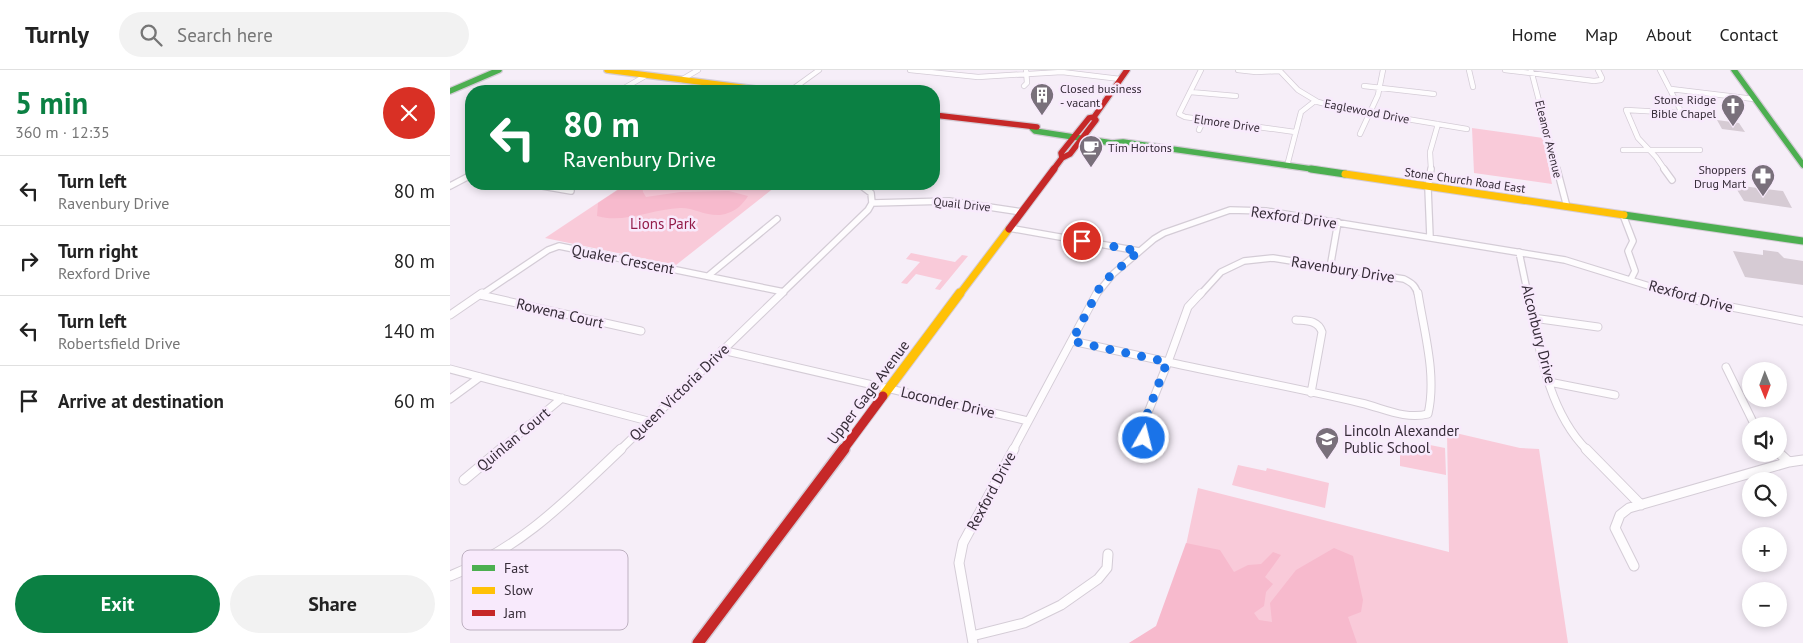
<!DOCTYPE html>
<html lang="en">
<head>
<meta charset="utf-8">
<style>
	body { margin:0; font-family:"PT Sans",sans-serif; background:#f2f2f2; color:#222; height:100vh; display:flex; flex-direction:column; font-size:19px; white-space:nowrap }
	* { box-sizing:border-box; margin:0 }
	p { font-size:16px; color:#767676 }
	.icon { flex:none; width:28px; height:28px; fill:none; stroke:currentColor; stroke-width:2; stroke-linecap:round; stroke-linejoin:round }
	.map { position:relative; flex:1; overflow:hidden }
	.panel { display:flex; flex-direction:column; background:#fff; width:450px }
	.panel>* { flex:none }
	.banner { position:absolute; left:15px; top:15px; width:475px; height:105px; border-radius:20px; box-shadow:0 2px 8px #0003; background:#0b8043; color:#fff; overflow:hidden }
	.needle { width:32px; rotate:179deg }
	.buttons { position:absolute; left:1292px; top:292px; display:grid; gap:10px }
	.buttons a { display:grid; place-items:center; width:45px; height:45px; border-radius:50%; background:#fff; box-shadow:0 2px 8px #0003; font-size:25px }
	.pin { position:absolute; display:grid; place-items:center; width:42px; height:42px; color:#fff; margin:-21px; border:2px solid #fff; border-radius:50%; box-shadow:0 1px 5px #0007 }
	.me { position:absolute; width:55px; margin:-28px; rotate:8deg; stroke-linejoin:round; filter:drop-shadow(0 0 4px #0008) }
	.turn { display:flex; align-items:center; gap:18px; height:105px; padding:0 15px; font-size:22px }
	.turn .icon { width:65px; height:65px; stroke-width:2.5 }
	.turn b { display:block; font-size:35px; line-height:42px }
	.round { display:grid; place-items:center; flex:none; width:52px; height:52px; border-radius:26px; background:#f2f2f2 }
	.overview { display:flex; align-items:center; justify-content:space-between; height:85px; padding:0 15px }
	h1 { font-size:30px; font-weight:800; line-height:38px; color:#0b8043 }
	.primary-button { display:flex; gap:10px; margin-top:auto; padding:10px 15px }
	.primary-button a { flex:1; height:58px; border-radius:30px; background:#0b8043; color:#fff; font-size:20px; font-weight:800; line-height:58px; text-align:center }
	.primary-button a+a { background:#f2f2f2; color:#222 }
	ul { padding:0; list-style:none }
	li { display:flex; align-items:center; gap:15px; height:70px; padding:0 15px; border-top:1px solid #e0e0e0 }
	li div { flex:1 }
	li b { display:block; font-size:19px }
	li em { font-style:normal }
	header { display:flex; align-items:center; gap:30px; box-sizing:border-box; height:70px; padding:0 25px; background:#fff; border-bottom:1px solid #e0e0e0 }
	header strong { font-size:24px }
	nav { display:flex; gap:28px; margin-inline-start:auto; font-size:18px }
	.search { width:350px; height:45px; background:#f2f2f2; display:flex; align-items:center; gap:12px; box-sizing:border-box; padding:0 18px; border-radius:28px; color:#767676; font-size:19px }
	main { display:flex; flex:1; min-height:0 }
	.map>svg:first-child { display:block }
</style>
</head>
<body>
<header>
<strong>Turnly</strong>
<div class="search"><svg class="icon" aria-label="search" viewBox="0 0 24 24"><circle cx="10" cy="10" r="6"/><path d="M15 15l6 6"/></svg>Search here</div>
<nav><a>Home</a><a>Map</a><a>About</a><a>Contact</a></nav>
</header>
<main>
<section class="panel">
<div class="overview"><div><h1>5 min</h1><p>360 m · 12:35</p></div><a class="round" style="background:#d93025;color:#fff"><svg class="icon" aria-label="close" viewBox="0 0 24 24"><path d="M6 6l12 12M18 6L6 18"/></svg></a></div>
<ul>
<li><svg class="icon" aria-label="left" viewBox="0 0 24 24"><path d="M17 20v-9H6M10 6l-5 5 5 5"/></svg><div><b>Turn left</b><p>Ravenbury Drive</p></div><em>80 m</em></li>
<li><svg class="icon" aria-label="right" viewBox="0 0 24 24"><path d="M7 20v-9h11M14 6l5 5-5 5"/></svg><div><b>Turn right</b><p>Rexford Drive</p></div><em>80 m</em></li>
<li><svg class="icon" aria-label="left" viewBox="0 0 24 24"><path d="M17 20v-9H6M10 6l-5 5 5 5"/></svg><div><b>Turn left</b><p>Robertsfield Drive</p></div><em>140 m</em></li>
<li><svg class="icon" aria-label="arrive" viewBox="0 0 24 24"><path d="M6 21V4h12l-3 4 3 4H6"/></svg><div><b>Arrive at destination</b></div><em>60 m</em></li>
</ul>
<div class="primary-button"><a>Exit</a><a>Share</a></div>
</section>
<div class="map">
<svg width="1353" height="573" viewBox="0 0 1353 573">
	<rect width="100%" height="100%" fill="#f6eef8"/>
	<path fill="#f9cad9" d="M1022,58L1093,68L1102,114L1024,103Z
		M176,114H329L226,195L95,168Z
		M461,183L505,192L512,185L518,186L490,220L485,219L492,210L466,204L457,214L451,213L470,192L456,189Z
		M997,361L1070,378L1089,379L1118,573H679L715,552L726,523L748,418L999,482Z
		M975,374L995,378L996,405L950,396V378L974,377Z
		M788,395L816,401L817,398L879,413L875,438L782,415Z"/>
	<path fill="#f7bacd" d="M185,114H192L193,122L196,127L230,122L279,121L298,126C293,134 287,140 278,143C262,150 244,137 230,138C203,139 173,154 147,146L148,133L171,118Z
		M736,473L770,480L784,502L798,495L811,494L823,482L831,485L815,507L823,514L816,522L814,536L804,543L809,550L822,552L820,533L846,500L884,478L903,486L913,530L911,542L898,547L907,573H679L706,556Z"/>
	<path fill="#d6cbd4" d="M1267,50L1289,53L1295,62L1272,59Z
		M1284,115L1333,121L1342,138L1294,131Z
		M1313,180L1328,182L1334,188L1353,191V215L1295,207L1283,181L1313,185Z"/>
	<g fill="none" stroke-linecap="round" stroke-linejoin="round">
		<g stroke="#d4ccd6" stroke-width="6">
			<path id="street-far3" d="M460,0L528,7L612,2L670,9
				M751,0L729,44L735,47L845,62
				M788,0L806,2L829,1
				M829,0L848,20L868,32L891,38L1017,59
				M1019,0L1023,17
				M1055,0L1144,11L1151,10L1152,8L1148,0
				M1081,0L1107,100
				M1210,0L1232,43L1176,40L1188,68L1206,87L1215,100
				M231,10L248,0
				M574,16L577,13L576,0
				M914,16L984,24
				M1221,19L1304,29
				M169,21L197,5
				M340,21L369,0
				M740,22L786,26
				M749,60L754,49
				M910,64L928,25L933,0
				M1173,80H1250
				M837,96L851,42L865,31
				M981,100L980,82L988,54"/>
		</g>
		<g stroke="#d4ccd6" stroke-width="8">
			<path id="street-far2" d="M1107,99L1117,137
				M1214,99L1222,110
				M81,114L121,121
				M0,116L21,105
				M422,133L499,131L572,142
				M1173,145L1183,171L1178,181L1185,201L1181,209
				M559,158L689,181
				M980,167L978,118L981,99
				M1069,182L1078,225
				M880,198L888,152
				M258,206L327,149
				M31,225L98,180L109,176L334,222
				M330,225L418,140L422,133L421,123L409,114
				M646,225L663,204L704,169L714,163L780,140L816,141L1115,190L1228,225
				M750,225L771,202L794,191L823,188L954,209C962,213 966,216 968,225"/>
		</g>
		<g stroke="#d4ccd6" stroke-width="9">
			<path id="street-far1" d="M1078,223C1089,276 1097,340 1137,380
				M1224,223L1245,230L1353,251
				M30,225L191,261
				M0,245L32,223
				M1083,248L1148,257
				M846,250C857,251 868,250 872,262L861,323
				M622,271L718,292
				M272,280L578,351
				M718,292C782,306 847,318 911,333C933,338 955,350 978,344C987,305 974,262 968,223
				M718,292L738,237L751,223
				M1276,297L1305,356
				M0,299L198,351
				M1099,312L1165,325
				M0,329L30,307
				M694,368L693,355L718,292
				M50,380L112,328
				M170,380L332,223
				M563,380L647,223"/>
		</g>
		<g stroke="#d4ccd6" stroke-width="11">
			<path id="street" d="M1136,379L1191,435
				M1329,383L1339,392
				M14,410L51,379
				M1184,496L1165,458L1170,445L1179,438L1339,392L1353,390
				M0,506C71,478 117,430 171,379
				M522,566L574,553L611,535L648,509L657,498L658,484
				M523,573L509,493L513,473L564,379"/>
		</g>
		<g stroke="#d4ccd6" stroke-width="8">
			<path id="fast-far1" d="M1284,0L1353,95
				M0,21L49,0
				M582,58L585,61L662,73L673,72L869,100"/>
		</g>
		<g stroke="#d4ccd6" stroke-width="9">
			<path id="fast" d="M861,99L895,104
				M1174,145L1353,171"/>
		</g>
		<g stroke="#d4ccd6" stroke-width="8">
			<path id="slow-far2" d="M157,0L321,21"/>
		</g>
		<g stroke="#d4ccd6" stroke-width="9">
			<path id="slow-far1" d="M895,104L1174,145
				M509,225L559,159"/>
		</g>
		<g stroke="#d4ccd6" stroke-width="11">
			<path id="slow" d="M433,326L510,223"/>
		</g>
		<g stroke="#d4ccd6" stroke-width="8">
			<path id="jam-far3" d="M484,45L587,57
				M612,88L611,83L639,48L644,47
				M603,100L612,88L620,84L646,50L644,47L677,0"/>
		</g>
		<g stroke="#d4ccd6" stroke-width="9">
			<path id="jam-far2" d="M559,159L604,99"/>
		</g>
		<g stroke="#d4ccd6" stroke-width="11">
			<path id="jam-far1" d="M393,380L433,326"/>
		</g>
		<g stroke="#d4ccd6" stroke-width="14">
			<path id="jam" d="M248,573L394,379"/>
		</g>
		<use href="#street-far3" stroke="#fefcfe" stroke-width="4.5"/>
		<use href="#street-far2" stroke="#fefcfe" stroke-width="5.5"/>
		<use href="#street-far1" stroke="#fefcfe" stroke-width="7"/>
		<use href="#street" stroke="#fefcfe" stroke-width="9"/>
		<use href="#fast-far1" stroke="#4caf50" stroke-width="5.5"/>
		<use href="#fast" stroke="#4caf50" stroke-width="7"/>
		<use href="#slow-far2" stroke="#ffc107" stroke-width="5.5"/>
		<use href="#slow-far1" stroke="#ffc107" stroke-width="7"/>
		<use href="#slow" stroke="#ffc107" stroke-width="9"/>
		<use href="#jam-far3" stroke="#c62828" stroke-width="5.5"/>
		<use href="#jam-far2" stroke="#c62828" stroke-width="7"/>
		<use href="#jam-far1" stroke="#c62828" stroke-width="9"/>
		<use href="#jam" stroke="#c62828" stroke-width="11"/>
	</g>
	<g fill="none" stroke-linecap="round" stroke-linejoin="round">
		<path stroke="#1a73e8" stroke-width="9" stroke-dasharray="0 16.2" d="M632,171L689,181L658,208L649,219L622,271L717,292L693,355L694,368"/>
	</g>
	<defs>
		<g id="building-pin" transform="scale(1.25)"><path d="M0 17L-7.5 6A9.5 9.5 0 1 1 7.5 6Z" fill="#79707b" stroke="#f8eafc"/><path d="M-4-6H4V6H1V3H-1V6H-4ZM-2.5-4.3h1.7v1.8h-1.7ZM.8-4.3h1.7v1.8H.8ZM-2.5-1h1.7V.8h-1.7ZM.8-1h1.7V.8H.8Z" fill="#fff"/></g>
		<g id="church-pin" transform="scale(1.25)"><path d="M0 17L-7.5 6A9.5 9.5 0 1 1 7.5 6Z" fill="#79707b" stroke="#f8eafc"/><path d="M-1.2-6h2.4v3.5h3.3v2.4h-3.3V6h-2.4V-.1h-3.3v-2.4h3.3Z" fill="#fff"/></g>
		<g id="cafe-pin" transform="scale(1.25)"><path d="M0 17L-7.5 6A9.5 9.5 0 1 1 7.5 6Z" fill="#79707b" stroke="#f8eafc"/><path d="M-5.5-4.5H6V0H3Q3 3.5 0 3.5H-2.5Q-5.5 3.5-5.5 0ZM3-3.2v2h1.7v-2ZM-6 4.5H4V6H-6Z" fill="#fff"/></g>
		<g id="pharmacy-pin" transform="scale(1.25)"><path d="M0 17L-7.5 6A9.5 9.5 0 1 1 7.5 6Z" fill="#79707b" stroke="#f8eafc"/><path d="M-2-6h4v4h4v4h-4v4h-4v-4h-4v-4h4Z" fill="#fff"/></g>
		<g id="school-pin" transform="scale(1.25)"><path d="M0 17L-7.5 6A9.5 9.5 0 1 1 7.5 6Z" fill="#79707b" stroke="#f8eafc"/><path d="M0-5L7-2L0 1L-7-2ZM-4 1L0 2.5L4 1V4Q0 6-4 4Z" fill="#fff"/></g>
	</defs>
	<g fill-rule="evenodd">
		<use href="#building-pin" x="592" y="25"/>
		<use href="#church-pin" x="1283" y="36"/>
		<use href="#cafe-pin" x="641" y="77"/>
		<use href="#pharmacy-pin" x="1313" y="106"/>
		<use href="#school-pin" x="877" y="369"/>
	</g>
	<g text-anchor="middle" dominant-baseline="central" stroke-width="5" stroke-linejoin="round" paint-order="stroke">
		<g font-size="12" fill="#362c38" stroke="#f8eafc" text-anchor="start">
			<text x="610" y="18">Closed business<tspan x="610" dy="14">- vacant</tspan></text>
			<text x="1266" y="29" text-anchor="end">Stone Ridge<tspan x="1266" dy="14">Bible Chapel</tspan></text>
			<text x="658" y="77">Tim Hortons</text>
			<text x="1296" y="99" text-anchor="end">Shoppers<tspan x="1296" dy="14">Drug Mart</tspan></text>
		</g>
		<g font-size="12" fill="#362c38" stroke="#f8eafc">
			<text transform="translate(917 41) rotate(11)">Eaglewood Drive</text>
			<text transform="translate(777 53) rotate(8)">Elmore Drive</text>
			<text transform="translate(1099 69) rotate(76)">Eleanor Avenue</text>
			<text transform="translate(1015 110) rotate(8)">Stone Church Road East</text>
			<text transform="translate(512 134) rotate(6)">Quail Drive</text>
		</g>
		<g font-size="15" fill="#362c38" stroke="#f8eafc">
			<text transform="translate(844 147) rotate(8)">Rexford Drive</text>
			<text transform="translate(173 189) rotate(11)">Quaker Crescent</text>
			<text transform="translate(893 199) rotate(9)">Ravenbury Drive</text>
			<text transform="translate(1241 226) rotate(15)">Rexford Drive</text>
			<text transform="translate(110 243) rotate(13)">Rowena Court</text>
			<text transform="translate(1089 264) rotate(76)">Alconbury Drive</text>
			<text transform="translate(229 322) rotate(-44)">Queen Victoria Drive</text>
			<text transform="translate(418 322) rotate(-53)">Upper Gage Avenue</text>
			<text transform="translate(498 332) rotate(13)">Loconder Drive</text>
			<text transform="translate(63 369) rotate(-40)">Quinlan Court</text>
			<text transform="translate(541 421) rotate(-62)">Rexford Drive</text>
		</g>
		<g font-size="15" fill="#931b48" stroke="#f8eafc">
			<text x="213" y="153">Lions Park</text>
		</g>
		<g font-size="15" fill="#362c38" stroke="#f8eafc" text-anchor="start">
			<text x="894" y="360">Lincoln Alexander<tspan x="894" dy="17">Public School</tspan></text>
		</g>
	</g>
	<rect x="12" y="480" width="166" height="80" rx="8" fill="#f8eafc" stroke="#beb1c1" stroke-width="1"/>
	<rect x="22" y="495" width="23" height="6" fill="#4caf50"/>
	<rect x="22" y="517" width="23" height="7" fill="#ffc107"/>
	<rect x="22" y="540" width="23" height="6" fill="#c62828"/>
	<g font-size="14" fill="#362c38">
		<text x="54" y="503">Fast</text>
		<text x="54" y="525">Slow</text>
		<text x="54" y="548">Jam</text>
	</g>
</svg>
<div class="buttons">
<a><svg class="needle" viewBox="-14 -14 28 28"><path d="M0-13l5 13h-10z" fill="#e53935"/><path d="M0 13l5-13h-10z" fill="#767676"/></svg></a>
<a><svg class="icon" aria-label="sound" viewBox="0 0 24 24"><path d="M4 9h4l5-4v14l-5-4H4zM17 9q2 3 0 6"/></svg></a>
<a><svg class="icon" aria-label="search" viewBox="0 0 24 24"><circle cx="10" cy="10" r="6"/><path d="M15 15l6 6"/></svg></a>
<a>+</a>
<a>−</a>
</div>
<div class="pin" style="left:632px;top:171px;background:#d93025"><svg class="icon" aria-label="arrive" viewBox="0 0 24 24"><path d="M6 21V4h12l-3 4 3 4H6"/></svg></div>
<svg class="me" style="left:694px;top:368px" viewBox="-20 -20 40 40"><circle r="17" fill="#1a73e8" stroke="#fff" stroke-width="3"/><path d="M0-11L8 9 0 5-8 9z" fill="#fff"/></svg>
<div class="banner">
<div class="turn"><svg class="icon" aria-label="left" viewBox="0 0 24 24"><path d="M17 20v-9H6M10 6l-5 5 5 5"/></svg><div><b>80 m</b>Ravenbury Drive</div></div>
</div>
</div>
</main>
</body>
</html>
